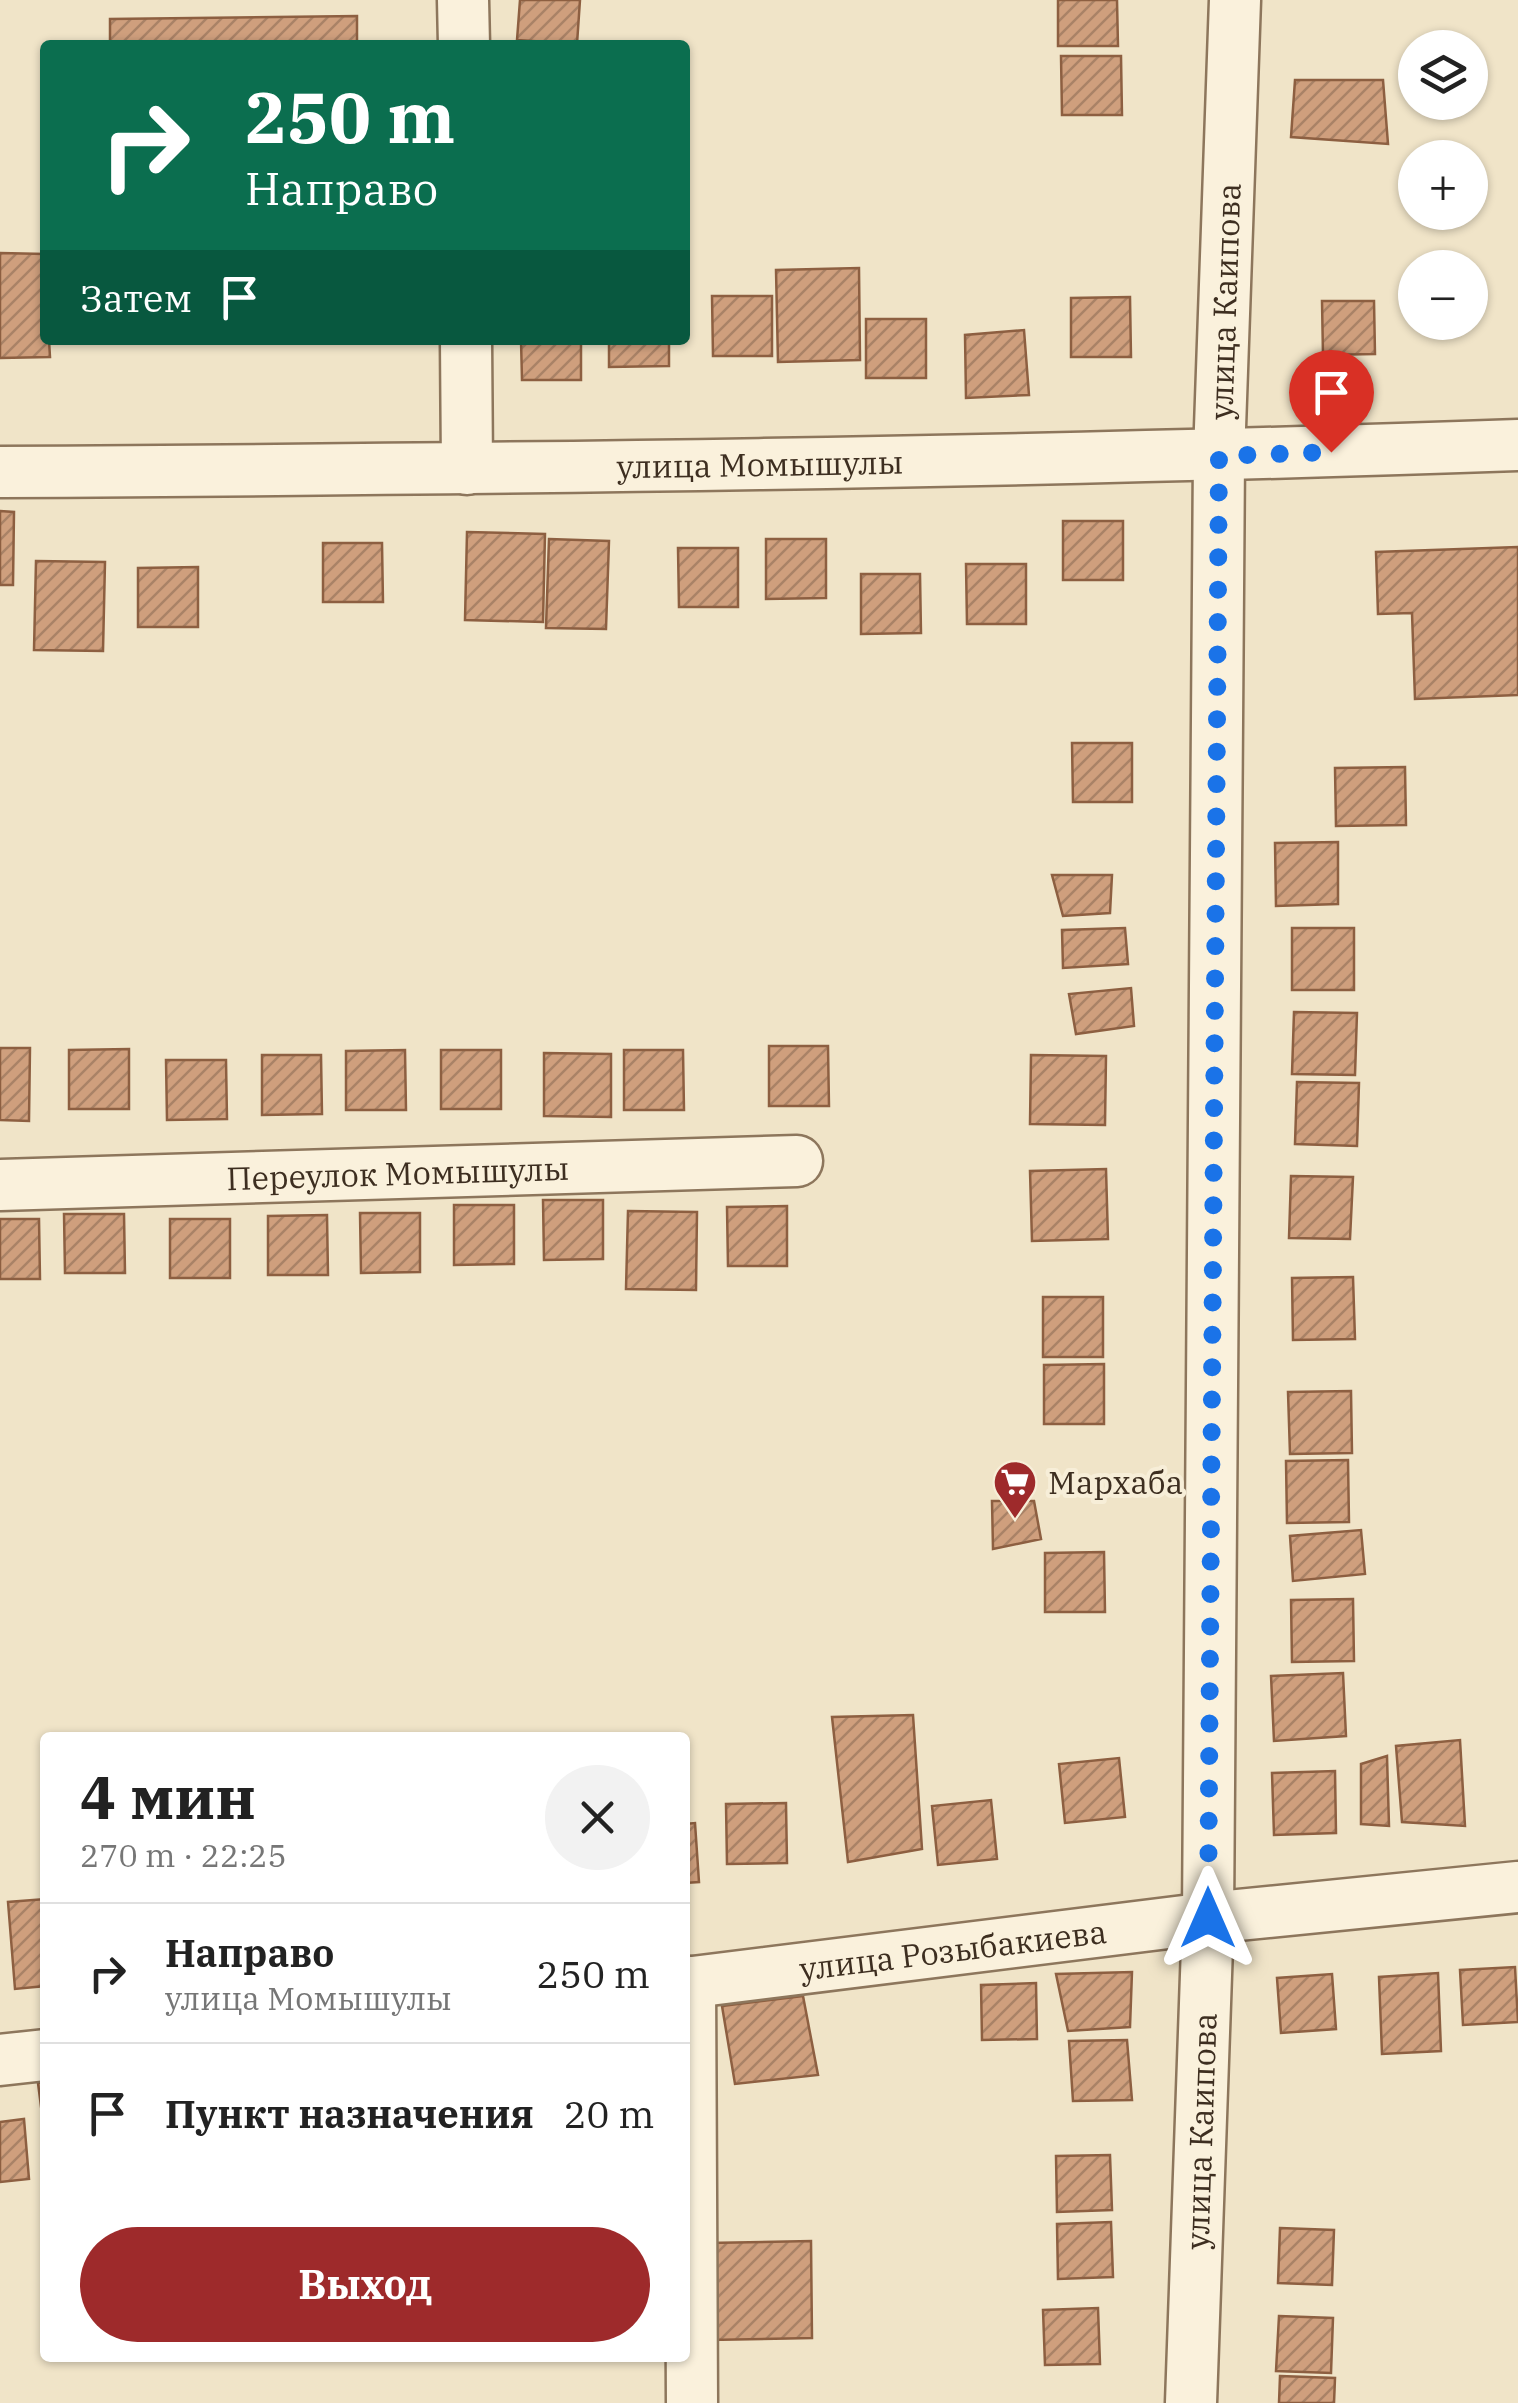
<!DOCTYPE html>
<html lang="ru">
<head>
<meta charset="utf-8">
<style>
	body { margin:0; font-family:"IBM Plex Serif",serif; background:#f2f2f2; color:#222; height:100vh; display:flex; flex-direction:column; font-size:38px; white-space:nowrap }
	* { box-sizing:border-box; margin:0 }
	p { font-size:32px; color:#767676 }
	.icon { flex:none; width:55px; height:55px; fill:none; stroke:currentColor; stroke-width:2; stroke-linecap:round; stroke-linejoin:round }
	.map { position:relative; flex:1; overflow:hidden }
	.side { position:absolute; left:40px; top:1732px; width:650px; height:630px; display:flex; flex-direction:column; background:#fff; border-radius:10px; box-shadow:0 2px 8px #0004 }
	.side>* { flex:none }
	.guide { position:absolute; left:40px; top:40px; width:650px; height:305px; border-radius:10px; box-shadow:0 2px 8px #0004; background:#0b6e4f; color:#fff; overflow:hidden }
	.fabs { position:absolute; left:1398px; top:30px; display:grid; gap:20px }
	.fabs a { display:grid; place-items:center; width:90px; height:90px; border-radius:50%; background:#fff; box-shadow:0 2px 8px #0004; font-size:50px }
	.pin { position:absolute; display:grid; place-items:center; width:85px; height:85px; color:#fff; margin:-102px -42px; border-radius:50% 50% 50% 0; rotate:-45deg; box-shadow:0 0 10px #0007 }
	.pin .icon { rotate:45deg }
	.me { position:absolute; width:110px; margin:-55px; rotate:0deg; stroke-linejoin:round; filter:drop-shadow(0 0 8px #0008) }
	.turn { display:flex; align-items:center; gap:35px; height:210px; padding:0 40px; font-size:45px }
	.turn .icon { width:130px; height:130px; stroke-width:2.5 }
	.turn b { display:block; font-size:70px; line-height:85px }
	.then { display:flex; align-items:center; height:95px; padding:0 40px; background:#0003; gap:20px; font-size:38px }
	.round { display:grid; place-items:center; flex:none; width:105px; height:105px; border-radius:52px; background:#f2f2f2 }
	.headline { display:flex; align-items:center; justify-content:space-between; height:170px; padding:0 40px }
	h1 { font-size:60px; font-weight:700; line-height:75px }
	.primary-button { display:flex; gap:20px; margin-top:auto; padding:20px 40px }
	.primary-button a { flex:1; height:115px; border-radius:60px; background:#9e2a2b; color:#fff; font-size:40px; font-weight:700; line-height:115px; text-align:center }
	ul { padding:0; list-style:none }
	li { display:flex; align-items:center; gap:30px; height:140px; padding:0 40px; border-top:2px solid #e0e0e0 }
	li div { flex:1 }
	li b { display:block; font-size:38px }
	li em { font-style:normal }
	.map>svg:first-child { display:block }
</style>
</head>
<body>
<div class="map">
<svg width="1518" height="2403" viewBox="0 0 1518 2403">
	<defs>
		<pattern id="building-hatch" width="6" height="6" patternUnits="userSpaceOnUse" patternTransform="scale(2.5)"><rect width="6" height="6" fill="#cf9f7d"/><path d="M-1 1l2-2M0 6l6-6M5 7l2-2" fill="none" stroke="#a98266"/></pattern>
	</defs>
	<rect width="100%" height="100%" fill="#f0e4c8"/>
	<path fill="url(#building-hatch)" stroke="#8d5f41" stroke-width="2.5" d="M520,0H580L577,44L517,40Z
		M1058,0H1117L1118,46H1058Z
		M357,16V45H110V19Z
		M1061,56H1121L1122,115H1062Z
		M1295,80H1383L1388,144L1291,137Z
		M0,253L45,254V340H49L50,357L0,358Z
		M859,268L860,360L778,362L776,270Z
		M712,296H772V356H713Z
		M1130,297L1131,357H1071V298Z
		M1322,301H1374L1375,354L1323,355Z
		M866,319H926V378H866Z
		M1024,330L1029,395L966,398L965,335Z
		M521,340H581V380H522Z
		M609,340H669V366L609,367Z
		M0,511L14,512L13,585H0Z
		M1063,521H1123V580H1063Z
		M467,532L545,534L543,622L465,620Z
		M549,539L609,541L606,629L546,628Z
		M766,539H826V598L766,599Z
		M323,543H382L383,602H323Z
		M1518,547V695L1415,699L1412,613L1378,614L1376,552Z
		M678,548H738V607H679Z
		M36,561L105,562L103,651L34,650Z
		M966,564H1026V624H967Z
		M198,567V627H138V568Z
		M861,574H920L921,633L861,634Z
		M1072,743H1132V802H1073Z
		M1405,767L1406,825L1336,826L1335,768Z
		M1338,842V904L1276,906L1275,843Z
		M1052,875H1112L1110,913L1063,916Z
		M1125,928L1128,964L1063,968L1062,930Z
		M1292,928H1354V990H1292Z
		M1131,988L1134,1026L1076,1034L1069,994Z
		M1294,1012L1357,1013L1355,1075L1292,1074Z
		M769,1046H828L829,1106H769Z
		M0,1048H30L29,1121L0,1120Z
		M129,1049V1109H69V1050Z
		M405,1050L406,1110H346V1051Z
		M441,1050H501V1109H441Z
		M624,1050H683L684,1110H624Z
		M544,1053L611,1054V1117L544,1116Z
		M262,1055H321L322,1114L262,1115Z
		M1031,1055L1106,1056L1105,1125L1030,1124Z
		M166,1060H226L227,1119L167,1120Z
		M1297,1082L1359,1083L1357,1146L1295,1144Z
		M1106,1169L1108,1239L1032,1241L1030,1171Z
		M1291,1176L1353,1177L1350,1239L1289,1238Z
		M543,1200H603V1259L544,1260Z
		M454,1205H514V1264L454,1265Z
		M787,1206V1266H728L727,1207Z
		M628,1211L697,1212L696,1290L626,1289Z
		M360,1213H420V1272L361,1273Z
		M64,1214H124L125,1273H65Z
		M327,1215L328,1275H268V1216Z
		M0,1219H39L40,1279H0Z
		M170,1219H230V1278H170Z
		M1353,1277L1355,1339L1293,1340L1292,1278Z
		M1043,1297H1103V1357H1043Z
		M1104,1364V1424H1044V1365Z
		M1351,1391L1352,1453L1290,1454L1288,1392Z
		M1348,1460L1349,1522L1287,1523L1286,1461Z
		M992,1501H1034L1041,1539L993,1549Z
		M1361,1530L1365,1574L1293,1581L1290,1536Z
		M1104,1552L1105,1612H1045V1553Z
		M1353,1599L1354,1661L1292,1662L1291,1600Z
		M1343,1673L1346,1736L1274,1741L1271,1676Z
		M913,1715L922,1849L848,1862L832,1717Z
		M1460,1740L1465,1826L1402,1822L1396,1746Z
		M1387,1756L1389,1826L1361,1824V1764Z
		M1119,1758L1125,1817L1065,1823L1059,1764Z
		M1335,1771L1336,1833L1274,1835L1272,1773Z
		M991,1800L997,1859L938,1865L932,1806Z
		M786,1803L787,1863L727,1864L726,1804Z
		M695,1823L699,1882L685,1883V1824Z
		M45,1899V1986L15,1989L8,1902Z
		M1515,1967L1518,2022L1463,2025L1460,1970Z
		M1132,1972L1130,2027L1068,2031L1056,1974Z
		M1438,1973L1441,2051L1382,2054L1379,1977Z
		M1332,1974L1336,2029L1281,2033L1277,1978Z
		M1036,1983L1037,2039L982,2040L981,1985Z
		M803,1996L818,2075L735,2084L722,2006Z
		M1127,2040L1132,2100L1073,2101L1069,2041Z
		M45,2082V2130H44L38,2083Z
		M24,2119L29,2179L0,2182V2122Z
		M1110,2155L1112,2210L1057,2212L1056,2156Z
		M1111,2222L1113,2277L1058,2279L1057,2224Z
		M1280,2228L1334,2230L1332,2285L1278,2283Z
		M811,2241L812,2338L709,2340L707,2243Z
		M1098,2308L1100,2364L1045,2365L1043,2310Z
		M1279,2316L1333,2318L1331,2373L1276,2371Z
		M1280,2376L1335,2378L1334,2403H1279Z"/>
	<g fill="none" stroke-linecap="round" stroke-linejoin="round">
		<g stroke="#8d765c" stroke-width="55">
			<g id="minor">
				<path d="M463,0L464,45"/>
				<path d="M466,340L467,469"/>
				<path id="s1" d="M0,472C506,469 1012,463 1518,445"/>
				<path id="s2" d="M0,1185L797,1161"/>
				<path d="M690,1982L692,2403"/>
				<path id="s3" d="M685,1983L1208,1918L1518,1887"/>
				<path d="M0,2060L45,2055"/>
				<path id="s4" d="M1191,2403L1208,1918L1219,456L1235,0"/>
			</g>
		</g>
		<use href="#minor" stroke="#faf1dc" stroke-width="50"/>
	</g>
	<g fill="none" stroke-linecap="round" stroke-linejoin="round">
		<path stroke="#1a73e8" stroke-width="18" stroke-dasharray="0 32.4" d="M1208,1918L1219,456L1331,452"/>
	</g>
	<defs>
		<g id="supermarket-pin" transform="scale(2.25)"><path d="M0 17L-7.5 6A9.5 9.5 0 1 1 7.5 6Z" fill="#9e2a2b" stroke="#f7eed8"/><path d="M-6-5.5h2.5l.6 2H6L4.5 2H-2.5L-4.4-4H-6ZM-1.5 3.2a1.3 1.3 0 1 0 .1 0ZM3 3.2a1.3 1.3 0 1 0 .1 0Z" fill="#fff"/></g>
	</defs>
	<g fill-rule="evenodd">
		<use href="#supermarket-pin" x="1015" y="1482"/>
	</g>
	<g text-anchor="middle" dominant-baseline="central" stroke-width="8" stroke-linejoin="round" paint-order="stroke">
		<g font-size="32" fill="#3d2e20" stroke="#f7eed8">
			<text stroke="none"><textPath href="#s4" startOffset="2102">улица Каипова</textPath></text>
			<text stroke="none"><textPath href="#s1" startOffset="760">улица Момышулы</textPath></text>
			<text stroke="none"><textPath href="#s2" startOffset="398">Переулок Момышулы</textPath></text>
			<text stroke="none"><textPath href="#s3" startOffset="270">улица Розыбакиева</textPath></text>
			<text stroke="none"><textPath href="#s4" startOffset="272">улица Каипова</textPath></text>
		</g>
		<g font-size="32" fill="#3d2e20" stroke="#f7eed8" text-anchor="start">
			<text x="1048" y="1482">Мархаба</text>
		</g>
	</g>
</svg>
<div class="fabs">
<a><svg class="icon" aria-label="layers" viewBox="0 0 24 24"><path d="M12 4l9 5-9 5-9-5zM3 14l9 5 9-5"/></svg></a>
<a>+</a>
<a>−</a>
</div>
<div class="pin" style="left:1331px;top:452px;background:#d93025"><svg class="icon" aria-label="arrive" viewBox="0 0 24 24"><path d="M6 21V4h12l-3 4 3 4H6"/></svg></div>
<svg class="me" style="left:1208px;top:1918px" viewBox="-20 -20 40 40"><path d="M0-17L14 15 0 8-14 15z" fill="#1a73e8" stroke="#fff" stroke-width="4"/></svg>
<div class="guide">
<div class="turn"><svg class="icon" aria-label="right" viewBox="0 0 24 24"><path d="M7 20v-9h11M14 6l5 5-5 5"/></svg><div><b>250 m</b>Направо</div></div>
<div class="then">Затем<svg class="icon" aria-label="arrive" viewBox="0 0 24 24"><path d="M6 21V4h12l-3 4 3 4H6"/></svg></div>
</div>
<section class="side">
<div class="headline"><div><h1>4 мин</h1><p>270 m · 22:25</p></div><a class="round"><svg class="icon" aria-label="close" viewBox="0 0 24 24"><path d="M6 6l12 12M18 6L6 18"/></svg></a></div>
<ul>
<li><svg class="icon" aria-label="right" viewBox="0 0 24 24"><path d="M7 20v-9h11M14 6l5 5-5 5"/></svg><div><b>Направо</b><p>улица Момышулы</p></div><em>250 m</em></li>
<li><svg class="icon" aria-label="arrive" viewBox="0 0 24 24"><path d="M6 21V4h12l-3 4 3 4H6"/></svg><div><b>Пункт назначения</b></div><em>20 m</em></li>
</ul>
<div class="primary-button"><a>Выход</a></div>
</section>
</div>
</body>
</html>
